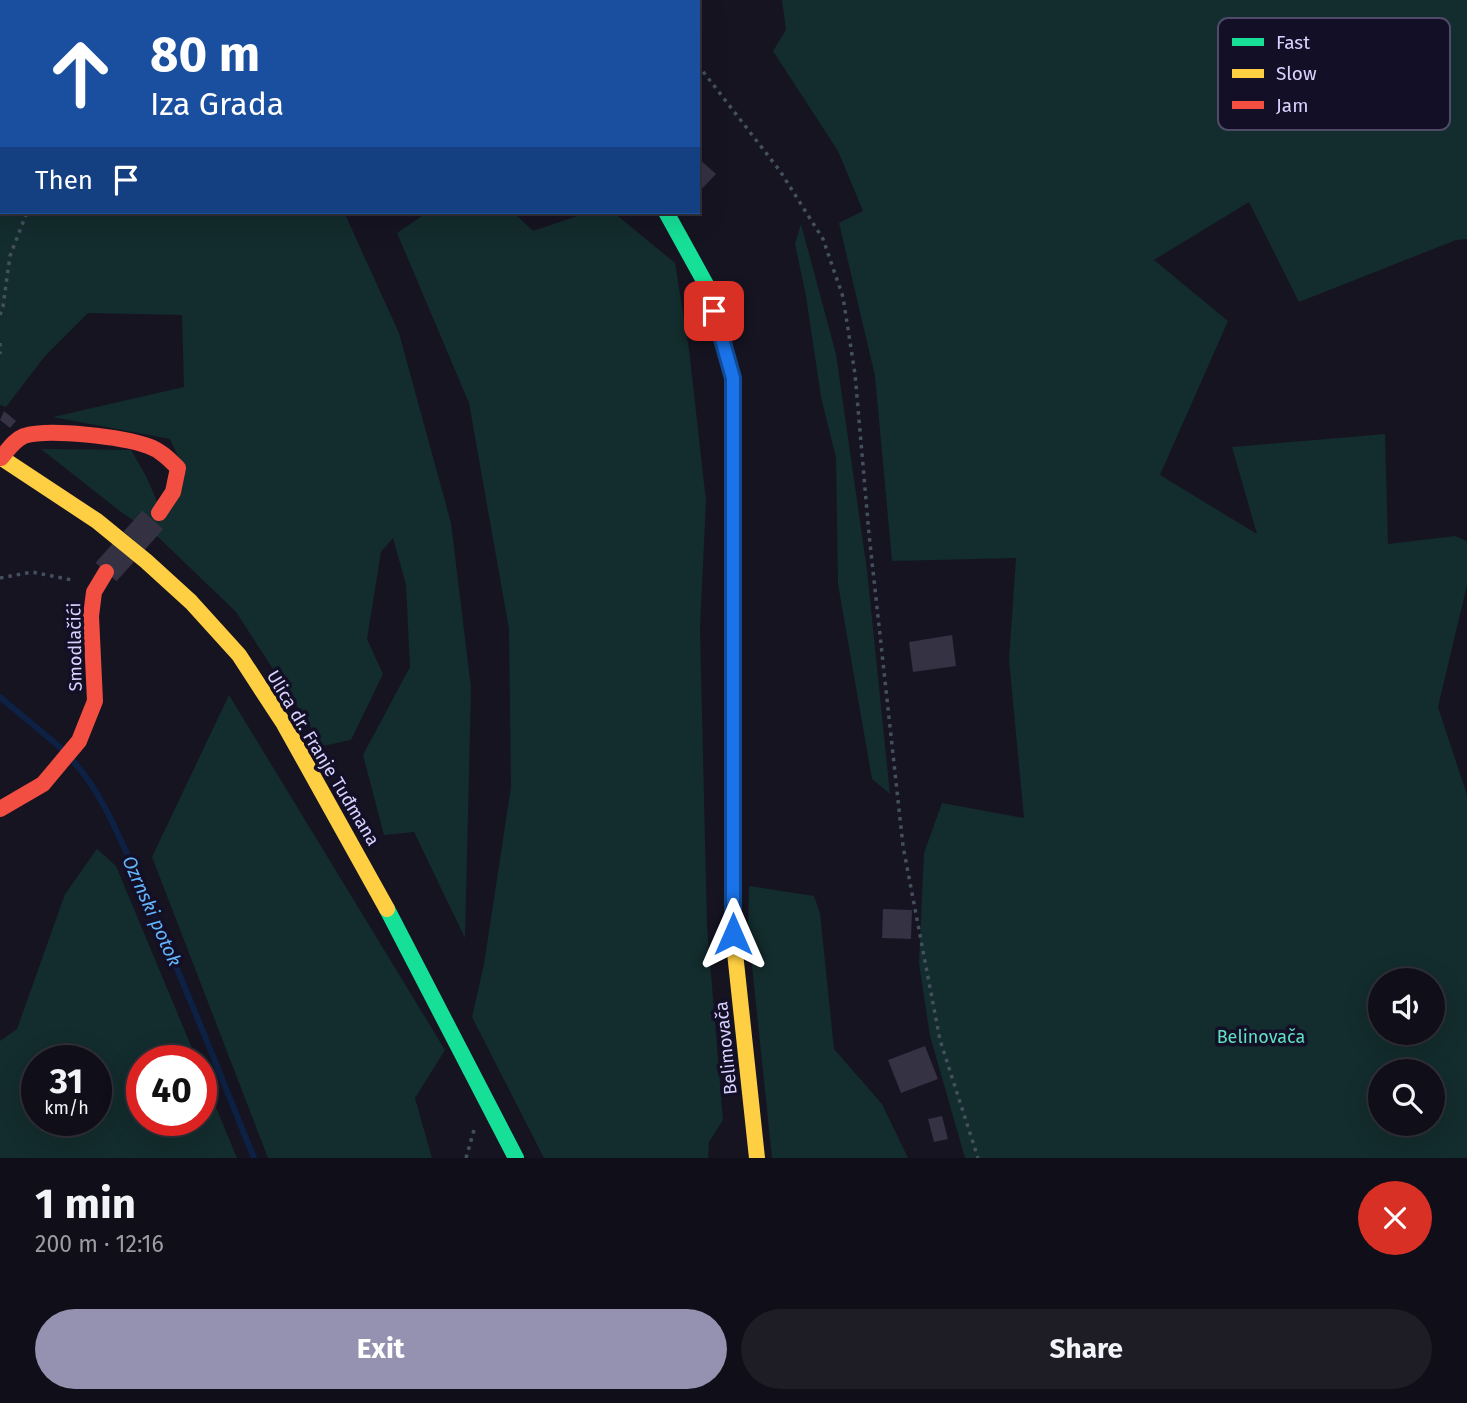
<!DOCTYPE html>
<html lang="en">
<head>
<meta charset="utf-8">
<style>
	body { margin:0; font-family:"Fira Sans",sans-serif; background:#1e1d26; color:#f1f3f6; height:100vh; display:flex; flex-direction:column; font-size:26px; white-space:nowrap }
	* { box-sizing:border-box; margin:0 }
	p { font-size:23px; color:#9c9ca2 }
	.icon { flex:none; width:38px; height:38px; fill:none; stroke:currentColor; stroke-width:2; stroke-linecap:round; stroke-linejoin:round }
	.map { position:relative; height:1158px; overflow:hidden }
	.panel { display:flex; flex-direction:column; background:#100f19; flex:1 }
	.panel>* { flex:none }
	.guide { position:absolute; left:0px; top:0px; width:700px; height:214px; box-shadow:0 7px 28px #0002,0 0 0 2px #302f38; background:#1a4fa0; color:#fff; overflow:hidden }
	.tools { position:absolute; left:1368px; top:968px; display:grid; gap:14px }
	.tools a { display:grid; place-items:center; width:77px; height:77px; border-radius:50%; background:#100f19; box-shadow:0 7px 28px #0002,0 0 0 2px #302f38; font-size:35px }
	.speed { position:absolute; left:21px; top:1045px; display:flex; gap:14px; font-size:35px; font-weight:700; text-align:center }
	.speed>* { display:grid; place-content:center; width:91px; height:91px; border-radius:50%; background:#100f19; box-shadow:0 7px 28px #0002,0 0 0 2px #302f38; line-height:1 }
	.speed small { font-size:18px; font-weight:400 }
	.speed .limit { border:10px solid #d22; background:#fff; color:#111 }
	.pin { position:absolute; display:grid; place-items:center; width:60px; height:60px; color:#fff; margin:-30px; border-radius:14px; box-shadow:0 4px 10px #0006 }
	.me { position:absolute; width:77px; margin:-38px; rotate:0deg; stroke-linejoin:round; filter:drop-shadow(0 0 5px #0008) }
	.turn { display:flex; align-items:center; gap:24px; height:147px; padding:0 35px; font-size:32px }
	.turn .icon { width:91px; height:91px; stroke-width:2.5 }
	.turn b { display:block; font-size:49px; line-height:60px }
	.then { display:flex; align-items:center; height:66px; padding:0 35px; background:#0003; gap:14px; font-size:26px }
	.round { display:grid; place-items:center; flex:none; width:74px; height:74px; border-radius:37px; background:#1e1d26 }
	.summary { display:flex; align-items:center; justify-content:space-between; height:119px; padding:0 35px }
	h1 { font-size:42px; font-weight:700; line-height:52px }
	.cta { display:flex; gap:14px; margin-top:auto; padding:14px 35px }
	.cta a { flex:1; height:80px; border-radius:42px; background:#9591b1; color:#fff; font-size:28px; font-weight:700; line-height:80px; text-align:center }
	.cta a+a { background:#1e1d26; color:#f1f3f6 }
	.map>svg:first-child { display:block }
</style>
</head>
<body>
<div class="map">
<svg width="1467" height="1158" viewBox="0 0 1467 1158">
	<rect width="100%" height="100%" fill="#161421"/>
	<path fill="#132c2d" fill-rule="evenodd" d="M0,0H330L2,2V212H344L399,333L451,523L471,688L465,938L414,832L384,835L363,755L410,667L406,585L393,538L381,552L367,639L383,674L351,740L323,746L236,612L157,536L121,512L41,449L131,450L146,476L163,515L182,465L170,439L53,417L184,387L182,315L88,313L45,356L6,407L0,405Z
		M782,0H1467V239L1456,240L1299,302L1249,202L1154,260L1228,321L1160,475L1257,534L1232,447L1385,434L1388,544L1455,536L1467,541V585L1438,707L1467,795V1158H965L930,1036L919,963L924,853L942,803L1024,818L1009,660L1016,558L892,561L875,376L839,223L863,211L838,151L773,51L786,30ZM1381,980H1433V1032H1381ZM1381,1071H1433V1124H1381Z
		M428,212H513L533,231L589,212H613L675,263L689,349L706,501L700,628L707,925L723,1120L709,1142L708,1158H544L472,1017L484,964L511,787L509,629L469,403L397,233Z
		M801,224L836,354L867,570L890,794L872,779L838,584L836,458L821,397L806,296L795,244Z
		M229,695L445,1050L415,1098L432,1158H268L152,857Z
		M97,849L116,866L197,1060H142V1120H201V1071L237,1158H0V1041L17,1029L65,894ZM37,1060H96V1120H37Z
		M749,886L814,896L820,913L834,1049L882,1104L908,1158H772L748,927Z"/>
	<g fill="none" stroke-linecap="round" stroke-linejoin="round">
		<path stroke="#0d2144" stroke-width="6" d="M0,697L62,749
			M72,760C102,792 119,837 137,876C179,969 216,1064 254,1158"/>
	</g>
	<path fill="#343243" d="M698,158L716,174L698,193Z
		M4,411L16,421L10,428L0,420Z
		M952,635L956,666L913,672L909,642Z
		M883,909L912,910L911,939L882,938Z
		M925,1046L938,1079L901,1093L888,1060Z
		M942,1116L948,1139L934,1142L928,1119Z"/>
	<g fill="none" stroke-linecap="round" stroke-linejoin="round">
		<path stroke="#333142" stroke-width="28" stroke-dasharray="28 14" stroke-linecap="butt" d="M106,572L159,513"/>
		<path stroke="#44505f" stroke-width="3.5" stroke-dasharray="3.5 5" stroke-linecap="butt" d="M641,0L642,2
			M337,2L342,0
			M698,65L780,171L823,239L843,297L855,374L869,534L903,846L940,1040L978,1158
			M0,315L3,306L10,256L27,212
			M0,343V354
			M0,578L32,572L72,580
			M466,1158L474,1130"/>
		<path stroke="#16e098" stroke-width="16" d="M666,212L708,288L733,378V782
			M387,909L516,1158"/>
		<path stroke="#ffcf43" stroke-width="16" d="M500,0L501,2
			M0,457L97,521L146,561L191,602L239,655L284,724L387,909
			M733,782V934L757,1158"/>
		<path stroke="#f24e42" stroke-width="16" d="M1,458C8,450 14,440 24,436C49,428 123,437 148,446C160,450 169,459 178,468L173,492L159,513
			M0,809L43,784L79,741L95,701L91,616L94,592L106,572"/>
	</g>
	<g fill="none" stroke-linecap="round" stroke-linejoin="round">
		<g stroke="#114b97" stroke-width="18">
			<path id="route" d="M714,311L733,378V934"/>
		</g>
		<use href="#route" stroke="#1a73e8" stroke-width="12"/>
	</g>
	<g text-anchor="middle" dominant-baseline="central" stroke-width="7" stroke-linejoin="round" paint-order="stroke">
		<g font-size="18" fill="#d9d4ff" stroke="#130f26">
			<text transform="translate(75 647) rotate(-91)">Smodlačići</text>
			<text transform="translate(323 758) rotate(59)">Ulica dr. Franje Tuđmana</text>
			<text transform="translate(726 1048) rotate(-96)">Belimovača</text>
		</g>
		<g font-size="18" fill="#5fe0c0" stroke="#130f26">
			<text x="1261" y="1037">Belinovača</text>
		</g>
		<g font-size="19" font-style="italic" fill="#62b6ff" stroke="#130f26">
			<text transform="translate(152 911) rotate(66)">Ozrnski potok</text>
		</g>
	</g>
	<rect x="1218" y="18" width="232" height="112" rx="10" fill="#130f26" stroke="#4e4a67" stroke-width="2"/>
	<rect x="1232" y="38" width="32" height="8" fill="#16e098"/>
	<rect x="1232" y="69" width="32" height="9" fill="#ffcf43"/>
	<rect x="1232" y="101" width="32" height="8" fill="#f24e42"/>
	<g font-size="19" fill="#d9d4ff">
		<text x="1276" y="49">Fast</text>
		<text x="1276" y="80">Slow</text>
		<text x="1276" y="112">Jam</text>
	</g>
</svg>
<div class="tools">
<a><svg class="icon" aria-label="sound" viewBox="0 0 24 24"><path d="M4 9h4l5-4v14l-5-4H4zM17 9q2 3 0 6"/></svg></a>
<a><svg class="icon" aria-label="search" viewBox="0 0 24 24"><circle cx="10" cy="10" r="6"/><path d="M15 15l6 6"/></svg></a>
</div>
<div class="speed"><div>31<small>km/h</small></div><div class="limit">40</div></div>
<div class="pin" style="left:714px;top:311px;background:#d93025"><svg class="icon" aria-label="arrive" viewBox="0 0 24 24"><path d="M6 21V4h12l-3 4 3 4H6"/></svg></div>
<svg class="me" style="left:733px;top:934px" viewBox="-20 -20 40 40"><path d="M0-17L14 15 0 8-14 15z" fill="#1a73e8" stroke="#fff" stroke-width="4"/></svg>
<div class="guide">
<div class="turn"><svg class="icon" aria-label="ahead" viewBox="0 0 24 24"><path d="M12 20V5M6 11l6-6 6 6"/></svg><div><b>80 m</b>Iza Grada</div></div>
<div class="then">Then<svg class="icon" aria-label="arrive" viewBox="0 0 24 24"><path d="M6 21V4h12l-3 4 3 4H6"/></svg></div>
</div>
</div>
<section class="panel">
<div class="summary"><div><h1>1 min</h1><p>200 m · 12:16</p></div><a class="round" style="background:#d93025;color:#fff"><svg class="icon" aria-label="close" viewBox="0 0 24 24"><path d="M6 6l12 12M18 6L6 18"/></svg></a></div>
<div class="cta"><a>Exit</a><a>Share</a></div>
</section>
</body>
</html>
